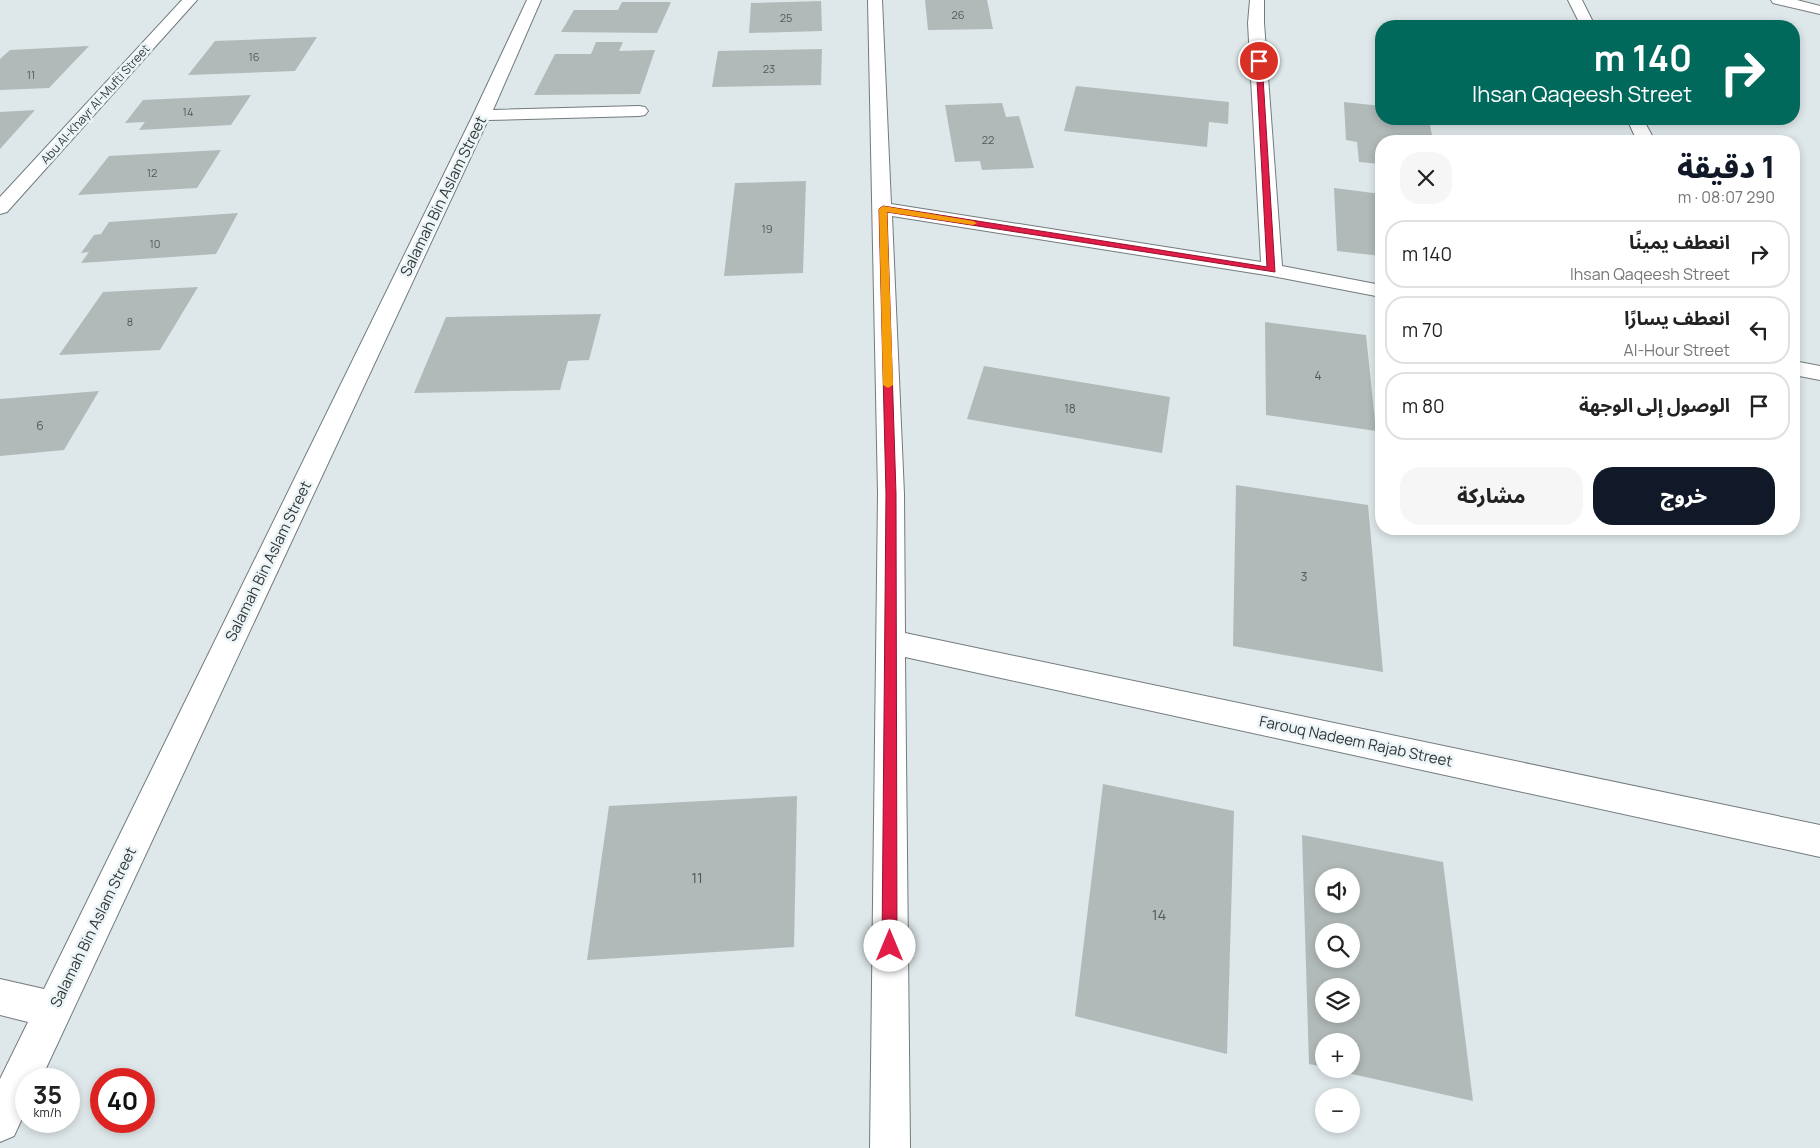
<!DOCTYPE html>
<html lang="ar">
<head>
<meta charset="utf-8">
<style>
	body { margin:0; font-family:Manrope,"Noto Sans Arabic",sans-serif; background:#f6f6f6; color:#222; direction:rtl; height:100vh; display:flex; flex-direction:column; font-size:19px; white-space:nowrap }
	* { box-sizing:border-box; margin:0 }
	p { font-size:16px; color:#767676 }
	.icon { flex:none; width:28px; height:28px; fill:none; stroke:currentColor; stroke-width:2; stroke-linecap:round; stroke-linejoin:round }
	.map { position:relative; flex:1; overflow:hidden; direction:ltr }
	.drawer { position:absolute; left:1375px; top:135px; width:425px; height:400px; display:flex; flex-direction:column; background:#fff; border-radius:20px; box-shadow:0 2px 8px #0003; direction:rtl }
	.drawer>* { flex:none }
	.banner { position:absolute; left:1375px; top:20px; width:425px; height:105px; border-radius:20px; box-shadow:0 2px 8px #0003; direction:rtl; background:#00695c; color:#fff; overflow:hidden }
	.buttons { position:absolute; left:1315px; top:868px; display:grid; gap:10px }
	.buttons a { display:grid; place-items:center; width:45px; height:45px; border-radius:50%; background:#fff; box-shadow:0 2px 8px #0003; font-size:25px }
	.speed { position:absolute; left:15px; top:1068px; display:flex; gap:10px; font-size:25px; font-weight:700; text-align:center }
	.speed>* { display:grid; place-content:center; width:65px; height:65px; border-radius:50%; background:#fff; box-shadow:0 2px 8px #0003; line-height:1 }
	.speed small { font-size:12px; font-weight:400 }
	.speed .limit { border:8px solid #d22; background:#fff; color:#111 }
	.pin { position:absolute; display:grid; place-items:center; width:42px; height:42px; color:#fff; margin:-21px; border:2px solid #fff; border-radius:50%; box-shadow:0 1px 5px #0007 }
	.me { position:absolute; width:55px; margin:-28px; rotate:0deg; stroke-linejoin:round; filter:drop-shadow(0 0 4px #0008) }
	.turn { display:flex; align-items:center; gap:18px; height:105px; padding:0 25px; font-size:22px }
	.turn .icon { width:65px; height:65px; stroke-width:2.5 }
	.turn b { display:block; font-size:35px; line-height:42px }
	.round { display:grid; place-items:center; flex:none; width:52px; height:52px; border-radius:20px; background:#f6f6f6 }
	.overview { display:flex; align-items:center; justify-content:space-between; height:85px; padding:0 25px }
	h1 { font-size:30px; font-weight:800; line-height:38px; color:#111827 }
	.button { display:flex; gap:10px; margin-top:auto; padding:10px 25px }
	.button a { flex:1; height:58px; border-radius:20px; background:#111827; color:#fff; font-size:20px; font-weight:800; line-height:58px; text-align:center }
	.button a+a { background:#f6f6f6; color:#222 }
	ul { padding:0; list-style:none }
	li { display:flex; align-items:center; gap:15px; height:68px; margin:0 10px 8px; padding:0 15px; border:2px solid #e0e0e0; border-radius:20px }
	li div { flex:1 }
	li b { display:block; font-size:19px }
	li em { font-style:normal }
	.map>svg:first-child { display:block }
</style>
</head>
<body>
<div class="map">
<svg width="1820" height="1148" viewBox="0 0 1820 1148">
	<rect width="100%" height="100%" fill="#dee7e9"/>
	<path fill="#b1bab9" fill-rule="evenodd" d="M925,0H987L993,29L928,30Z
		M821,1L822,31L749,33L751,3Z
		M622,2H671L657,33L561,32L574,10H618Z
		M317,37L295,71L188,75L215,41Z
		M596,42H623L619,51L655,50L640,94L534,95L555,54H591Z
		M89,46L49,88L0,90V59L10,50Z
		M822,49L821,85L712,87L718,51Z
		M1076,86L1229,102L1228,124L1209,122L1207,147L1064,131Z
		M251,95L231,125L139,130L145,122L125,123L143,100Z
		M1344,102L1381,106V119H1429L1433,141H1381V164L1359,162L1357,142L1346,140Z
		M1002,103L1006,117L1019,116L1034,168L982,170L980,161L955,162L945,105Z
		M35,110L0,149V112Z
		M221,150L197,188L78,195L109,156Z
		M806,181L803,273L724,276L735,183Z
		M1334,188L1381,194V256L1337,251Z
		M238,213L216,254L81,263L89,252L81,253L94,235L101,234L109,222Z
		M198,287L160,350L59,355L103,292Z
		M601,314L589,360L568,361L560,390L414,393L446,317Z
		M1265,322L1366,335L1376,431L1266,415Z
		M984,366L1170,397L1162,453L967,419Z
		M99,391L64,450L0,456V399Z
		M1236,485L1368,505L1383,672L1233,646Z
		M1103,784L1234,811L1227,1054L1075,1016Z
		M797,796L794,947L587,960L609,806Z
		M1302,835L1443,862L1473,1101L1334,1070L1351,1069V1041H1324V1067L1309,1064ZM1324,876H1351V904H1324ZM1324,931H1351V959H1324ZM1324,986H1351V1014H1324Z"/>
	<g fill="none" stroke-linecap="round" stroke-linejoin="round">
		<g stroke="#737b7d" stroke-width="2">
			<path id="minor" d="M182,0H197L7,212L0,214V197Z
				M527,0H541L493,110L639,106L645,107L648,111L645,115L639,116L488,120L41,1079H26V1110L14,1136L0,1142V1079L28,1022L0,1015V979L44,989L473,115Z
				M868,0H882L891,204L1261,262L1248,23L1250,0H1264V23L1282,266L1381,285V297L1272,276L892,216L904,494L905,633L1820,825V857L905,657L910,1148H870L878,494Z
				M1568,0H1582L1595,26H1581Z
				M1771,0H1797L1820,6V14L1773,3Z
				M1627,119H1643L1655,141H1637Z
				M1794,361L1820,366V380L1794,375Z"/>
		</g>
		<use href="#minor" fill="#fff" fill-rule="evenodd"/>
	</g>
	<path fill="#e11d48" stroke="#92132f" d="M1259,59L1262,61L1275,272L887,212L896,494L897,946L895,951L890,953L884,951L882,946L886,494L879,209L883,206L1267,267L1256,61Z"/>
	<path fill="#f59e0b" d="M883,206L973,221L977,223L973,225L887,212L893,385L888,388L883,385L879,209Z"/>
	<g text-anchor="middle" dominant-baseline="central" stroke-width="5" stroke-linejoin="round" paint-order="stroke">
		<g font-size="11" fill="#525858">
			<text x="958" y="14">26</text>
			<text x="786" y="17">25</text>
			<text x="254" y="56">16</text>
			<text x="769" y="68">23</text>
			<text x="31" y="74">11</text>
			<text x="188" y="111">14</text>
			<text x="988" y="139">22</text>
			<text x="152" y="172">12</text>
			<text x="767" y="228">19</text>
			<text x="155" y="243">10</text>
			<text x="130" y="321">8</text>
		</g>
		<g font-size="12" fill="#333737" stroke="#ebf4f6">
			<text transform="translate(95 104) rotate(-48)">Abu Al-Khayr Al-Mufti Street</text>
		</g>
		<g font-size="12" fill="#525858">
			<text x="1318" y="375">4</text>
			<text x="1070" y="408">18</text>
			<text x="40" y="425">6</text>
			<text x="1304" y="576">3</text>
		</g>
		<g font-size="15" fill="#333737" stroke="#ebf4f6">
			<text transform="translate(443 196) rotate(-64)">Salamah Bin Aslam Street</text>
			<text transform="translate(268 561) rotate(-64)">Salamah Bin Aslam Street</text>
			<text transform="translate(1356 741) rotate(12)">Farouq Nadeem Rajab Street</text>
			<text transform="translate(93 927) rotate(-64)">Salamah Bin Aslam Street</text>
		</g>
		<g font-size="15" fill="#525858">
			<text x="697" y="877">11</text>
			<text x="1159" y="914">14</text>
		</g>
	</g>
</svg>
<div class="buttons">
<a><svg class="icon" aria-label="sound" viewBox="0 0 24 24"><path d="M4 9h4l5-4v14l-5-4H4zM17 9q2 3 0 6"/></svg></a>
<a><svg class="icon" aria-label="search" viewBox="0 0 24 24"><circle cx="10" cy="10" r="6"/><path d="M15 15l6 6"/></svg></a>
<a><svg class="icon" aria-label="layers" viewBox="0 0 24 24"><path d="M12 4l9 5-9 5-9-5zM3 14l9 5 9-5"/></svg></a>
<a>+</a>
<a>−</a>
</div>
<div class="speed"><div>35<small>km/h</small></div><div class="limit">40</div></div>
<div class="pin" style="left:1259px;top:61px;background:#d93025"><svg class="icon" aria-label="arrive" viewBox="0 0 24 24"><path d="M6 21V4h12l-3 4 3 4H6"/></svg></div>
<svg class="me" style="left:890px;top:946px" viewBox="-20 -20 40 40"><circle r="19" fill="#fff"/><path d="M0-13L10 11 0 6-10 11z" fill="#e11d48"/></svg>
<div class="banner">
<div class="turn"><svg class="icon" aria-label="right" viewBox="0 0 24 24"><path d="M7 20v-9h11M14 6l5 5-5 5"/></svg><div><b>140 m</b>Ihsan Qaqeesh Street</div></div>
</div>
<section class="drawer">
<div class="overview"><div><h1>1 دقيقة</h1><p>290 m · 08:07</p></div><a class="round"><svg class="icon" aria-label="close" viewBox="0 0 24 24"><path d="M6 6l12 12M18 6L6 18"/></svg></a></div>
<ul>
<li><svg class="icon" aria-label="right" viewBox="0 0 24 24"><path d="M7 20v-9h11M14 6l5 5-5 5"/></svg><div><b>انعطف يمينًا</b><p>Ihsan Qaqeesh Street</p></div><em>140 m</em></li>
<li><svg class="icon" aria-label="left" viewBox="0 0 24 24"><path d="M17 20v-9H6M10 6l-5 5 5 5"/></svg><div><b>انعطف يسارًا</b><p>Al-Hour Street</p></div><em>70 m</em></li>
<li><svg class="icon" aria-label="arrive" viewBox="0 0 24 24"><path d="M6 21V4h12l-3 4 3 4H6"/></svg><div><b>الوصول إلى الوجهة</b></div><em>80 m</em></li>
</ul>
<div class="button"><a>خروج</a><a>مشاركة</a></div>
</section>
</div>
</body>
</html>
